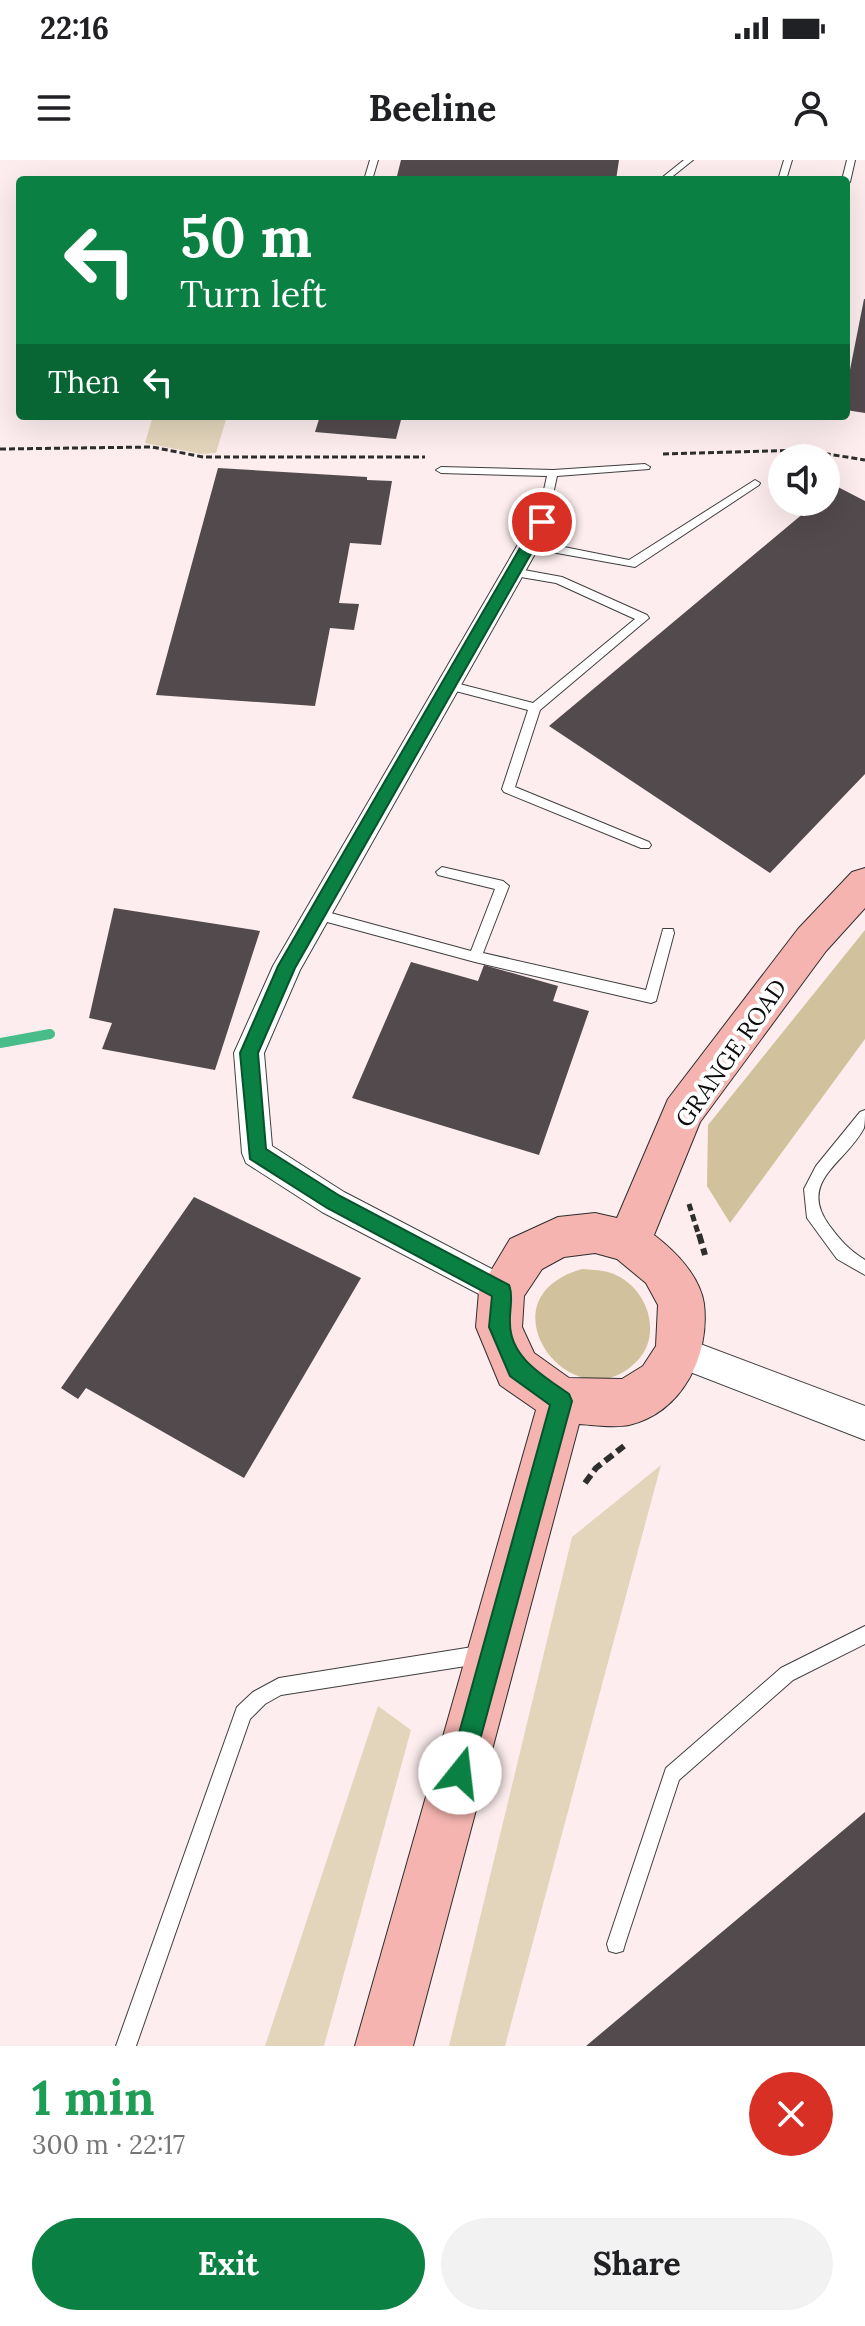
<!DOCTYPE html>
<html lang="en">
<head>
<meta charset="utf-8">
<style>
	body { margin:0; font-family:Lora,serif; background:#f2f2f2; color:#202124; height:100vh; display:flex; flex-direction:column; font-size:30px; white-space:nowrap }
	* { box-sizing:border-box; margin:0 }
	p { font-size:26px; color:#757577 }
	.icon { flex:none; width:44px; height:44px; fill:none; stroke:currentColor; stroke-width:2; stroke-linecap:round; stroke-linejoin:round }
	.map { position:relative; height:1886px; overflow:hidden }
	.side { display:flex; flex-direction:column; background:#fff; flex:1 }
	.side>* { flex:none }
	.top-card { position:absolute; left:16px; top:16px; width:834px; height:244px; border-radius:8px; box-shadow:0 8px 32px #0002; background:#0b8043; color:#fff; overflow:hidden }
	.controls { position:absolute; left:768px; top:284px; display:grid; gap:16px }
	.controls a { display:grid; place-items:center; width:72px; height:72px; border-radius:50%; background:#fff; box-shadow:0 8px 32px #0002; font-size:40px }
	.pin { position:absolute; display:grid; place-items:center; width:68px; height:68px; color:#fff; margin:-34px; border:4px solid #fff; border-radius:50%; box-shadow:0 2px 8px #0007 }
	.me { position:absolute; width:88px; margin:-44px; rotate:16deg; stroke-linejoin:round; filter:drop-shadow(0 0 6px #0008) }
	.turn { display:flex; align-items:center; gap:28px; height:168px; padding:0 32px; font-size:36px }
	.turn .icon { width:104px; height:104px; stroke-width:2.5 }
	.turn b { display:block; font-size:56px; line-height:68px }
	.then { display:flex; align-items:center; height:76px; padding:0 32px; background:#0003; gap:16px; font-size:30px }
	.round { display:grid; place-items:center; flex:none; width:84px; height:84px; border-radius:42px; background:#f2f2f2 }
	.overview { display:flex; align-items:center; justify-content:space-between; height:136px; padding:0 32px }
	h1 { font-size:48px; font-weight:700; line-height:60px; color:#1e9e55 }
	.cta { display:flex; gap:16px; margin-top:auto; padding:16px 32px }
	.cta a { flex:1; height:92px; border-radius:48px; background:#0b8043; color:#fff; font-size:32px; font-weight:700; line-height:92px; text-align:center }
	.cta a+a { background:#f2f2f2; color:#202124 }
	.status { display:flex; justify-content:space-between; align-items:center; height:56px; padding:0 40px; background:#fff; direction:ltr }
	.status svg { height:22px; fill:currentColor }
	header { display:flex; justify-content:space-between; align-items:center; height:104px; padding:0 32px; background:#fff; font-size:36px; font-weight:700 }
	.map>svg:first-child { display:block }
</style>
</head>
<body>
<div class="status"><b>22:16</b><svg viewBox="0 0 49 12"><path d="M0 12V9h3v3zM5 12V6h3v6zM10 12V3h3v9zM15 12V0h3v12zM26 1h20v11H26zM47 4h2v5h-2z"/></svg></div>
<header><svg class="icon" aria-label="menu" viewBox="0 0 24 24"><path d="M4 6h16M4 12h16M4 18h16"/></svg>Beeline<svg class="icon" aria-label="person" viewBox="0 0 24 24"><circle cx="12" cy="8" r="4"/><path d="M4 21q1-7 8-7t8 7"/></svg></header>
<div class="map">
<svg width="865" height="1886" viewBox="0 0 865 1886">
	<rect width="100%" height="100%" fill="#fdedee"/>
	<path fill="#e3d5bb" d="M153,256H227L216,293L201,294L145,283Z
		M661,1305L505,1886H449L572,1377Z
		M378,1546L411,1570L324,1886H265Z"/>
	<path fill="#d1c29d" d="M865,770V879L730,1063L707,1026L708,965Z
		M582,1109C595,1110 607,1110 618,1116C648,1131 662,1174 638,1200C575,1268 476,1139 582,1109Z"/>
	<g fill="none" stroke-linecap="round" stroke-linejoin="round">
		<path stroke="#48bc89" stroke-width="10" d="M0,883L50,874"/>
	</g>
	<path fill="#534a4e" d="M401,0H619L616,20H396Z
		M864,139H865V253L846,250V230Z
		M320,256H402L396,279L315,272Z
		M218,308L367,317V320L392,321L381,385L350,383L339,443L359,444L354,470L330,468L315,546L156,535Z
		M836,326L865,341V614L770,713L549,566L817,342H826V334Z
		M114,748L260,771L215,910L102,889L112,863L89,858Z
		M411,802L478,821L484,805L558,826L553,841L589,851L539,995L352,938Z
		M194,1037L361,1118L244,1318L86,1228L78,1239L61,1228Z
		M865,1652V1886H586Z"/>
	<g fill="none" stroke-linecap="round" stroke-linejoin="round">
		<g stroke="#3f3f3f" stroke-width="2">
			<path id="service" d="M370,0H378L372,20H364Z
				M684,0H693L668,20H659Z
				M784,0H792L786,20H778Z
				M847,0H855L850,22L846,25V20H842Z
				M645,304L650,307L649,309L557,316L547,362L542,365L537,362L547,316L441,313L436,310L441,307L553,310Z
				M755,320L760,323L759,325L635,407L529,388L524,384L529,380L629,400Z
				M513,408L562,417L647,455L649,458L540,550L515,627L649,682L651,685L649,688H641L504,632L502,629L528,550L448,529L442,525L448,521L533,543L635,459L556,423L509,415V409Z
				M442,707L503,721L509,726L483,793L646,830L662,773L663,769H673L674,773L656,841L651,843L475,802L316,759L310,754L316,749L471,791L495,729L438,715L436,712Z
				M865,950C865,956 865,963 864,968C846,1003 797,1021 829,1065C841,1081 848,1089 865,1100V1115L837,1099L807,1058L804,1029L816,1006L860,952Z
				M865,1466V1484L793,1520L679,1620L625,1784L623,1791L616,1793L609,1791L607,1784L666,1608L781,1508Z
				M485,1485L491,1488L494,1494L491,1500L485,1503L281,1535L265,1544L250,1559L136,1886H116L237,1547L253,1532L279,1518Z"/>
		</g>
		<g stroke="#3f3f3f" stroke-width="2">
			<path id="minor" d="M542,355L550,357L553,362L300,810L264,893L272,986L344,1032L513,1120L518,1131L513,1142L502,1146L322,1052L246,1003L242,993L234,893L273,806L531,362L534,357Z
				M679,1176L865,1246V1280L667,1203L662,1192L667,1181Z"/>
		</g>
		<g stroke="#2e2e2e" stroke-width="2">
			<path id="secondary" d="M865,708V748L826,791L700,962L654,1075C675,1091 700,1116 704,1144C710,1195 683,1252 629,1265C614,1268 595,1265 579,1264L413,1886H355L536,1250L500,1225L476,1167L479,1131L510,1079L558,1057L595,1053L617,1058L668,939L798,769L852,712ZM595,1093L617,1099L646,1123L658,1145L656,1186L643,1206L622,1219L569,1218L534,1193L522,1167L524,1136L542,1109L564,1097Z"/>
		</g>
		<path stroke="#2e2e2e" stroke-width="3" stroke-dasharray="6 3" stroke-linecap="butt" d="M0,289L152,287L203,297H425
			M663,294L803,290L865,300"/>
		<path stroke="#2e2e2e" stroke-width="5" stroke-dasharray="7 4" stroke-linecap="butt" d="M689,1044L699,1076"/>
		<path stroke="#2e2e2e" stroke-width="6" stroke-dasharray="10 5" stroke-linecap="butt" d="M699,1074L705,1095
			M585,1323L596,1308L624,1286"/>
		<use href="#service" fill="#fff" fill-rule="evenodd"/>
		<use href="#minor" fill="#fff" fill-rule="evenodd"/>
		<use href="#secondary" fill="#f5b4b0" fill-rule="evenodd"/>
	</g>
	<path fill="#0b8043" stroke="#07532c" stroke-width="2" d="M542,358L549,362L295,808L258,893L266,989L340,1036L509,1125C514,1137 509,1150 510,1163C510,1198 544,1216 569,1234L572,1241L471,1613L468,1622L460,1625L451,1622L448,1613L550,1245L510,1216L489,1167L492,1136L327,1048L250,999L240,893L278,806L535,362Z"/>
	<g text-anchor="middle" dominant-baseline="central" stroke-width="8" stroke-linejoin="round" paint-order="stroke">
		<g font-size="24" fill="#0c0c0c" stroke="#fff">
			<text transform="translate(731 893) rotate(-55)">GRANGE ROAD</text>
		</g>
	</g>
</svg>
<div class="controls">
<a><svg class="icon" aria-label="sound" viewBox="0 0 24 24"><path d="M4 9h4l5-4v14l-5-4H4zM17 9q2 3 0 6"/></svg></a>
</div>
<div class="pin" style="left:542px;top:362px;background:#d93025"><svg class="icon" aria-label="arrive" viewBox="0 0 24 24"><path d="M6 21V4h12l-3 4 3 4H6"/></svg></div>
<svg class="me" style="left:460px;top:1613px" viewBox="-20 -20 40 40"><circle r="19" fill="#fff"/><path d="M0-13L10 11 0 6-10 11z" fill="#0b8043"/></svg>
<div class="top-card">
<div class="turn"><svg class="icon" aria-label="left" viewBox="0 0 24 24"><path d="M17 20v-9H6M10 6l-5 5 5 5"/></svg><div><b>50 m</b>Turn left</div></div>
<div class="then">Then<svg class="icon" aria-label="left" viewBox="0 0 24 24"><path d="M17 20v-9H6M10 6l-5 5 5 5"/></svg></div>
</div>
</div>
<section class="side">
<div class="overview"><div><h1>1 min</h1><p>300 m · 22:17</p></div><a class="round" style="background:#d93025;color:#fff"><svg class="icon" aria-label="close" viewBox="0 0 24 24"><path d="M6 6l12 12M18 6L6 18"/></svg></a></div>
<div class="cta"><a>Exit</a><a>Share</a></div>
</section>
</body>
</html>
